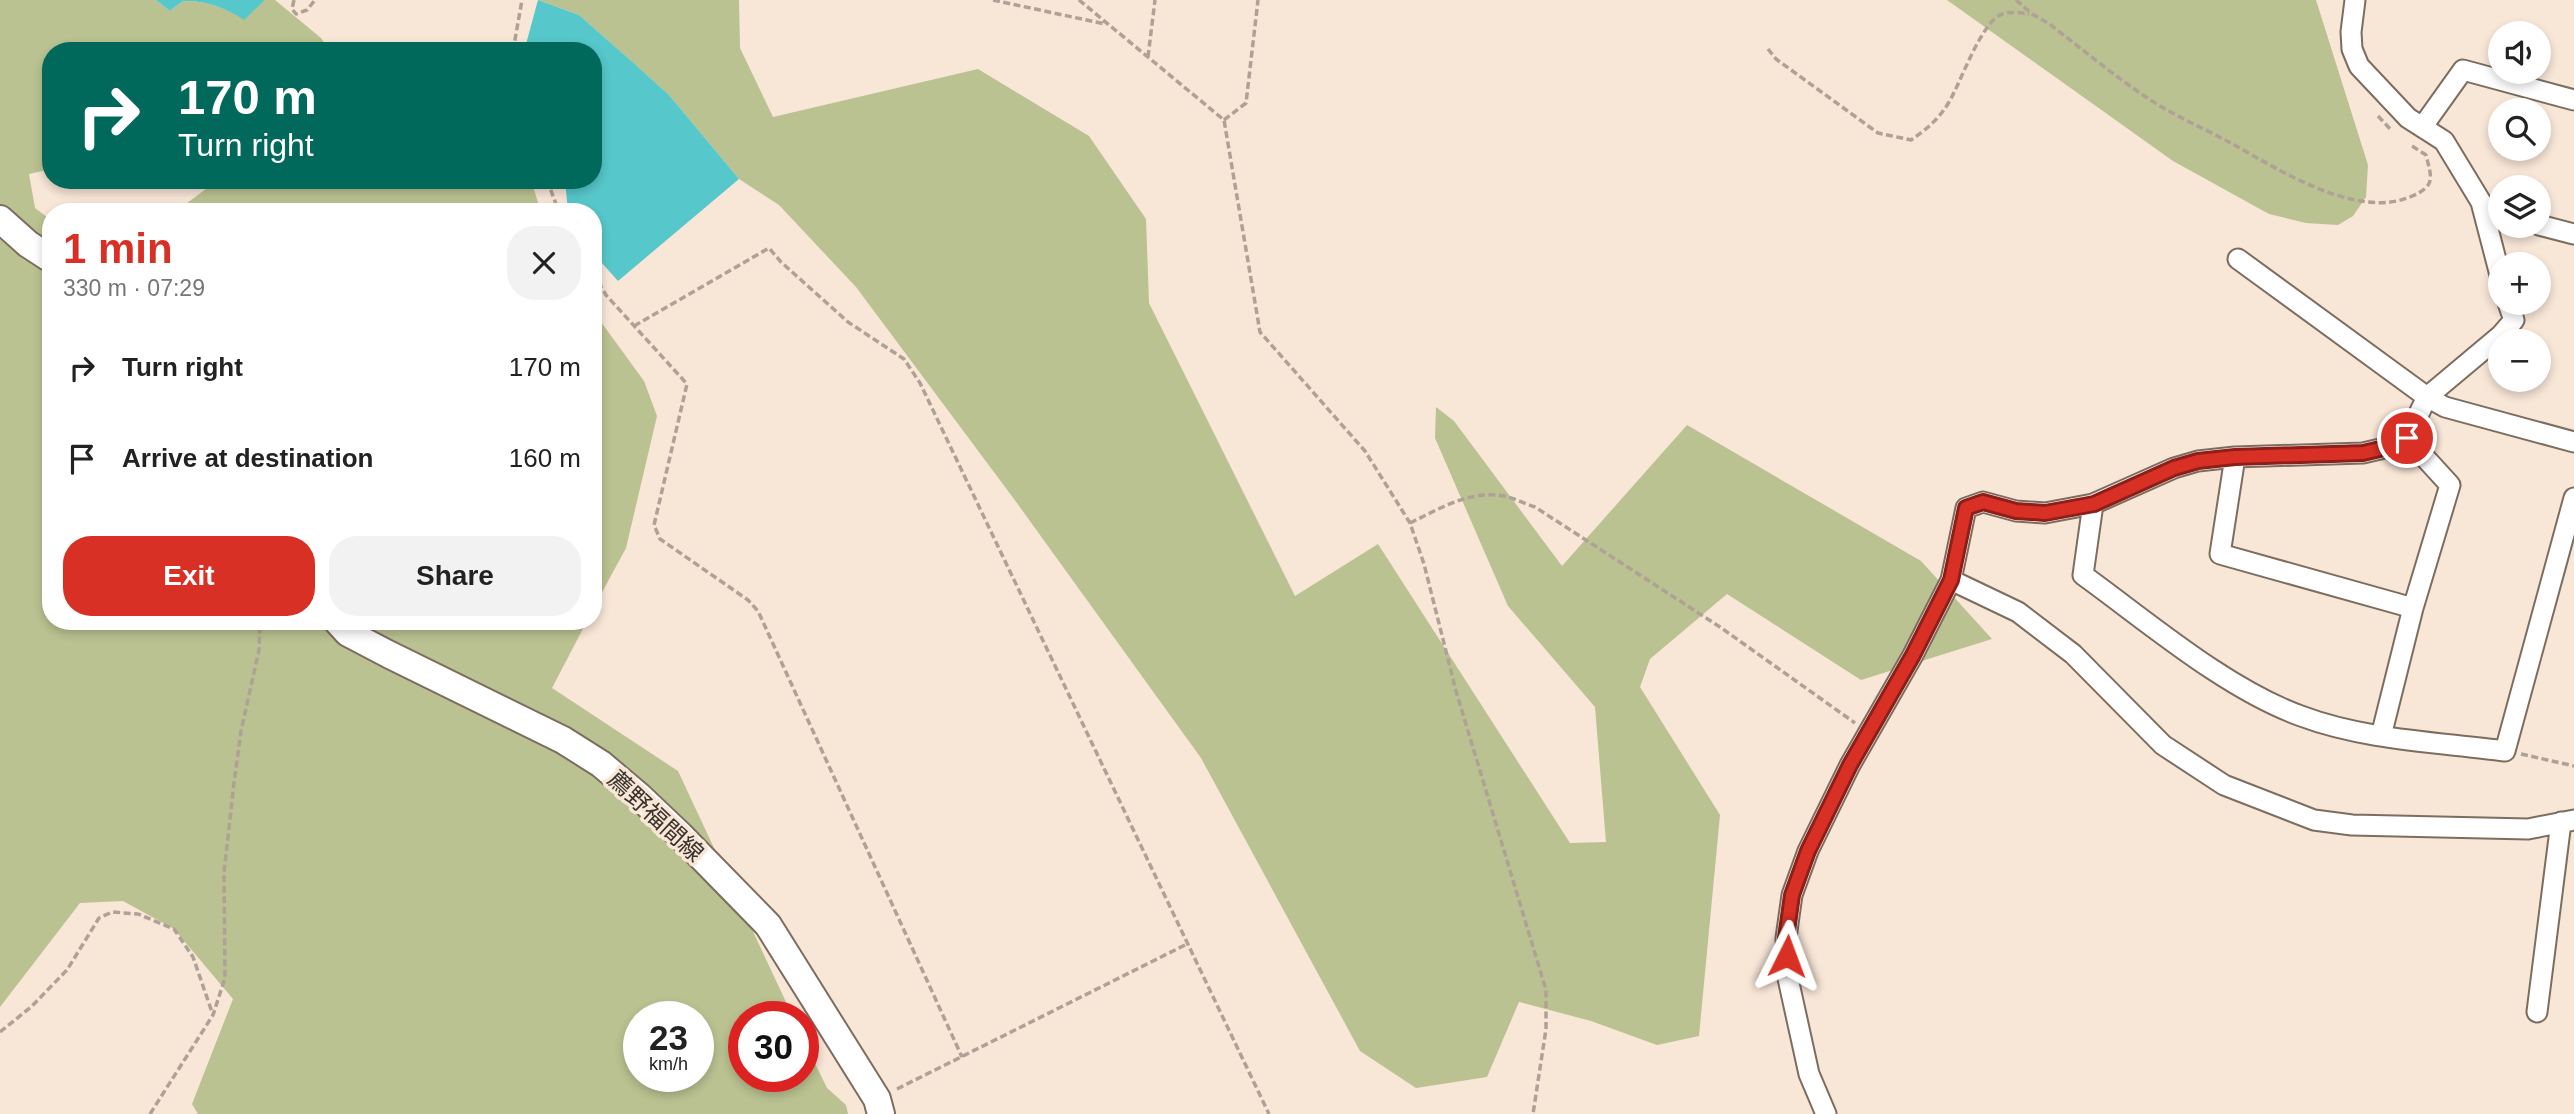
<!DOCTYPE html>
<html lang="en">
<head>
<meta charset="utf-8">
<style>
	body { margin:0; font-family:Arial,"Noto Sans JP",sans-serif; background:#f2f2f2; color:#222; height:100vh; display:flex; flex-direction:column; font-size:26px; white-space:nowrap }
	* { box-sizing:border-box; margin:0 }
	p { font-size:23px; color:#767676 }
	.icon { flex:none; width:38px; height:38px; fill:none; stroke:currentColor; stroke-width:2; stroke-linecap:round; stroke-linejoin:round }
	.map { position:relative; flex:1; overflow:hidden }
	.drawer { position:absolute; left:42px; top:203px; width:560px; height:427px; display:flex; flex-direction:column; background:#fff; border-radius:28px; box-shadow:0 4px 10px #0003 }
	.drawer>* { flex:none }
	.hud { position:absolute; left:42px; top:42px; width:560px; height:147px; border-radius:28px; box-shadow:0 4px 10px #0003; background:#00695c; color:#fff; overflow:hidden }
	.buttons { position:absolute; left:2488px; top:21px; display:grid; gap:14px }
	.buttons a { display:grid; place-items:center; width:63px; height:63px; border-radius:50%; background:#fff; box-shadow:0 4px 10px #0003; font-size:35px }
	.speed { position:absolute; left:623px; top:1001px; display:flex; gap:14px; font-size:35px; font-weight:700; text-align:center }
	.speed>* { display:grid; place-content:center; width:91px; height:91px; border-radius:50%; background:#fff; box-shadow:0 4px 10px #0003; line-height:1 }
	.speed small { font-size:18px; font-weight:400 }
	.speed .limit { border:10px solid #d22; background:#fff; color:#111 }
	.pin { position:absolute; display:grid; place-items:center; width:60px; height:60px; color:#fff; margin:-30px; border:4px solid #fff; border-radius:50%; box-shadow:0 2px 7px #0007 }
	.me { position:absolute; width:77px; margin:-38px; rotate:3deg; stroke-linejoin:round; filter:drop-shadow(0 0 5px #0008) }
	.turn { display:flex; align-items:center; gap:24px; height:147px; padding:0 21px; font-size:32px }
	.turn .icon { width:91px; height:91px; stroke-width:2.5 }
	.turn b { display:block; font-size:49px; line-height:60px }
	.round { display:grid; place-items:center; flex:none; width:74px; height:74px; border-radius:28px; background:#f2f2f2 }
	.head { display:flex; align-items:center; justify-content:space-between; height:119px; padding:0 21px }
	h1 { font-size:42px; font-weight:700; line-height:52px; color:#d93025 }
	.action { display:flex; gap:14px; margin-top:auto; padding:14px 21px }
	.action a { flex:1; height:80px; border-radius:28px; background:#d93025; color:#fff; font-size:28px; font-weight:700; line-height:80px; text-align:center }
	.action a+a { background:#f2f2f2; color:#222 }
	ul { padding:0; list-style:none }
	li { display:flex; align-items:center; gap:21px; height:91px; padding:0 21px }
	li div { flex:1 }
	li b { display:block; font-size:26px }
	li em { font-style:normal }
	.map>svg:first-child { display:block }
</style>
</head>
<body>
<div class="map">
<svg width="2574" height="1114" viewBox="0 0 2574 1114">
	<rect width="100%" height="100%" fill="#f8e6d7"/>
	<path fill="#bac291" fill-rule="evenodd" d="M0,0H156L170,11C174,8 180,2 185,1C205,0 229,9 244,19L265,0H275L321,38L328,48L325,51H51V169L29,174L35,208L51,220V621H587L552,688L678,771L793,1017H744V1076H803V1039L827,1088L846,1105L848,1114H198L192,1104L233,999L174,929L123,901L80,903L0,1007ZM639,1017H698V1076H639Z
		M538,0H739L740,48L773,117L978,69L1089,136L1146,219L1149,303L1295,596L1378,544L1570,843L1606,842L1595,707L1508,606L1435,438L1436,407L1454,421L1562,566L1687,425L1921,561L1992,639L1861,680L1727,594L1650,659L1640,687L1720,815L1699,1036L1657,1045L1591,1021L1519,1002L1487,1077L1416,1088L1360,1051L1201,758L1014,499L856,287L779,205L739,179L669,95L621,52L579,15Z
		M1947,0H2316L2368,165L2366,197L2353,216L2338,225L2306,223L2269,214L2173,161Z
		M218,180H531L541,212H175Z
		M593,311L644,381L657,416L626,548L593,609Z"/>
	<path fill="#56c7ca" d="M156,0H265L244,20C229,9 205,0 185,1C180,2 174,8 170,11Z
		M538,0L579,15L629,59L669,95L739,179L618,281L593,253V212H568L565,180H593V51H529L526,44Z"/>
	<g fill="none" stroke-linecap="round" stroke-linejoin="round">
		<g stroke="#7c6d5f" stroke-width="23">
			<path id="minor" d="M2355,0L2351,32L2352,49L2359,66L2408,118L2444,141L2481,202L2501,279
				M2423,126L2463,70L2574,100
				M2539,225L2574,234
				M2238,259L2427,397L2445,407L2574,442
				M2235,457L2220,554L2413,608
				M2093,504L2083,575C2148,622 2226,689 2301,716C2365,740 2437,742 2505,751L2574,498
				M1951,580L2018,612L2073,654L2163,745L2224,785L2314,820L2352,825L2528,829L2574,820
				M2381,736L2413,608L2450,485L2407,438
				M2537,1012L2561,822
				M1826,1114L1809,1074L1787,974L1786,938L1792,895L1808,851L1850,765L1913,655L1951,580L1966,508L1983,502L2016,511L2045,513L2093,504L2174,468L2198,461L2235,457L2363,453L2393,446L2407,438L2427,397L2501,335L2514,320L2508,303"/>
		</g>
		<g stroke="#7c6d5f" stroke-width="30">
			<path id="secondary" d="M0,219L28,244L51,259
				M337,621L348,633L388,654L563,740L601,764L640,797L680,835L768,925L877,1099L881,1114"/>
		</g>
		<path stroke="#afa196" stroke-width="3.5" stroke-dasharray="7 3.5" stroke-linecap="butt" d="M294,0L292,9L296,14L307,10L315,0
			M993,0L1105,24
			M1079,0L1224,120L1260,332L1365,451L1410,523L1424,564L1456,691L1546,990V1029L1533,1114
			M2016,0L2032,14L2048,23C2085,51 2121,82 2160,106C2182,119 2205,129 2227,141C2275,167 2354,220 2410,197C2436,186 2432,179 2426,155L2412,146
			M1768,49L1776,59L1878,133L1911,140C1927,129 1939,119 1949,102C1961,82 1981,22 2002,14C2011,11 2021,13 2029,14
			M513,51L522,0
			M1148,57L1155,0
			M2378,116L2392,131
			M1224,120L1246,103L1258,0
			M547,180L559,212
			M593,273L606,295L687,384L654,525L660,539L748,600L758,611L962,1057
			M634,326L769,248L781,262L848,322L904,359L920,383L1269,1114
			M1410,523C1439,509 1469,490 1504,496C1514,498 1525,504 1535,507L1720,627L1855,723
			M2521,754L2574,766
			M0,1032L31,1007L67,970L99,918L112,912L138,914L174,929L193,957L213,1015
			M897,1089L1189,943
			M150,1114L213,1015L225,978L224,872L234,783L241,731L259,650L260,621"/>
		<use href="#minor" stroke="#fff" stroke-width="19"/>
		<use href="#secondary" stroke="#fff" stroke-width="26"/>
	</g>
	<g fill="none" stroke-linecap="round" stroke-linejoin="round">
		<g stroke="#8d1f18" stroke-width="18">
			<path id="route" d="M1787,956L1786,938L1792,895L1808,851L1850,765L1913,655L1951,580L1966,508L1983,502L2016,511L2045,513L2094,504L2174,468L2198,461L2235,457L2363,453L2393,446L2407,438"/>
		</g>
		<use href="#route" stroke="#d93025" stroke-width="12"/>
	</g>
	<g text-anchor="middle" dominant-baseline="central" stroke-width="7" stroke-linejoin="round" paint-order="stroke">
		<g font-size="24" fill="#3a332d" stroke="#f8e6d7">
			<text transform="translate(656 816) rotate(43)">薦野福間線</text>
		</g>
	</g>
</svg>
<div class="buttons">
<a><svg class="icon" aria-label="sound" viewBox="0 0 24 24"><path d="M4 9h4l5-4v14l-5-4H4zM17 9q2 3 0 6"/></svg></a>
<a><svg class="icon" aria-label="search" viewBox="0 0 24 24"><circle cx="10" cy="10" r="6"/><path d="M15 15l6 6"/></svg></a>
<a><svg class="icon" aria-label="layers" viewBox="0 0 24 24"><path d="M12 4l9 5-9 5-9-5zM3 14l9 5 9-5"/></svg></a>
<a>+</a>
<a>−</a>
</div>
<div class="speed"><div>23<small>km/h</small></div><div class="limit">30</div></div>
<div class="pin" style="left:2407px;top:438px;background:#d93025"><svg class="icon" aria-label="arrive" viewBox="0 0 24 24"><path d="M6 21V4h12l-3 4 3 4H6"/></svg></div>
<svg class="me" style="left:1787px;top:956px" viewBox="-20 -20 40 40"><path d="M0-17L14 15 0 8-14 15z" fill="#d93025" stroke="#fff" stroke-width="4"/></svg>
<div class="hud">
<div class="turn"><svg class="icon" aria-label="right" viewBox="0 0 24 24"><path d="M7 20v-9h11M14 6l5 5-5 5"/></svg><div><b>170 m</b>Turn right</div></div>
</div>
<section class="drawer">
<div class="head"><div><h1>1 min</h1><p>330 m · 07:29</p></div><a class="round"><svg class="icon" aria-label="close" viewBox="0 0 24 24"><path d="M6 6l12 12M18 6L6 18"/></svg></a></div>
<ul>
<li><svg class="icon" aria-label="right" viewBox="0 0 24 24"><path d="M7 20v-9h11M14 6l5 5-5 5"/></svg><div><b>Turn right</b></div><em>170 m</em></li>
<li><svg class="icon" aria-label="arrive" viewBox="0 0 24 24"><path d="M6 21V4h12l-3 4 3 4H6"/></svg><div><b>Arrive at destination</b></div><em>160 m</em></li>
</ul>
<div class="action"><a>Exit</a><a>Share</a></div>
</section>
</div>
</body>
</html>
